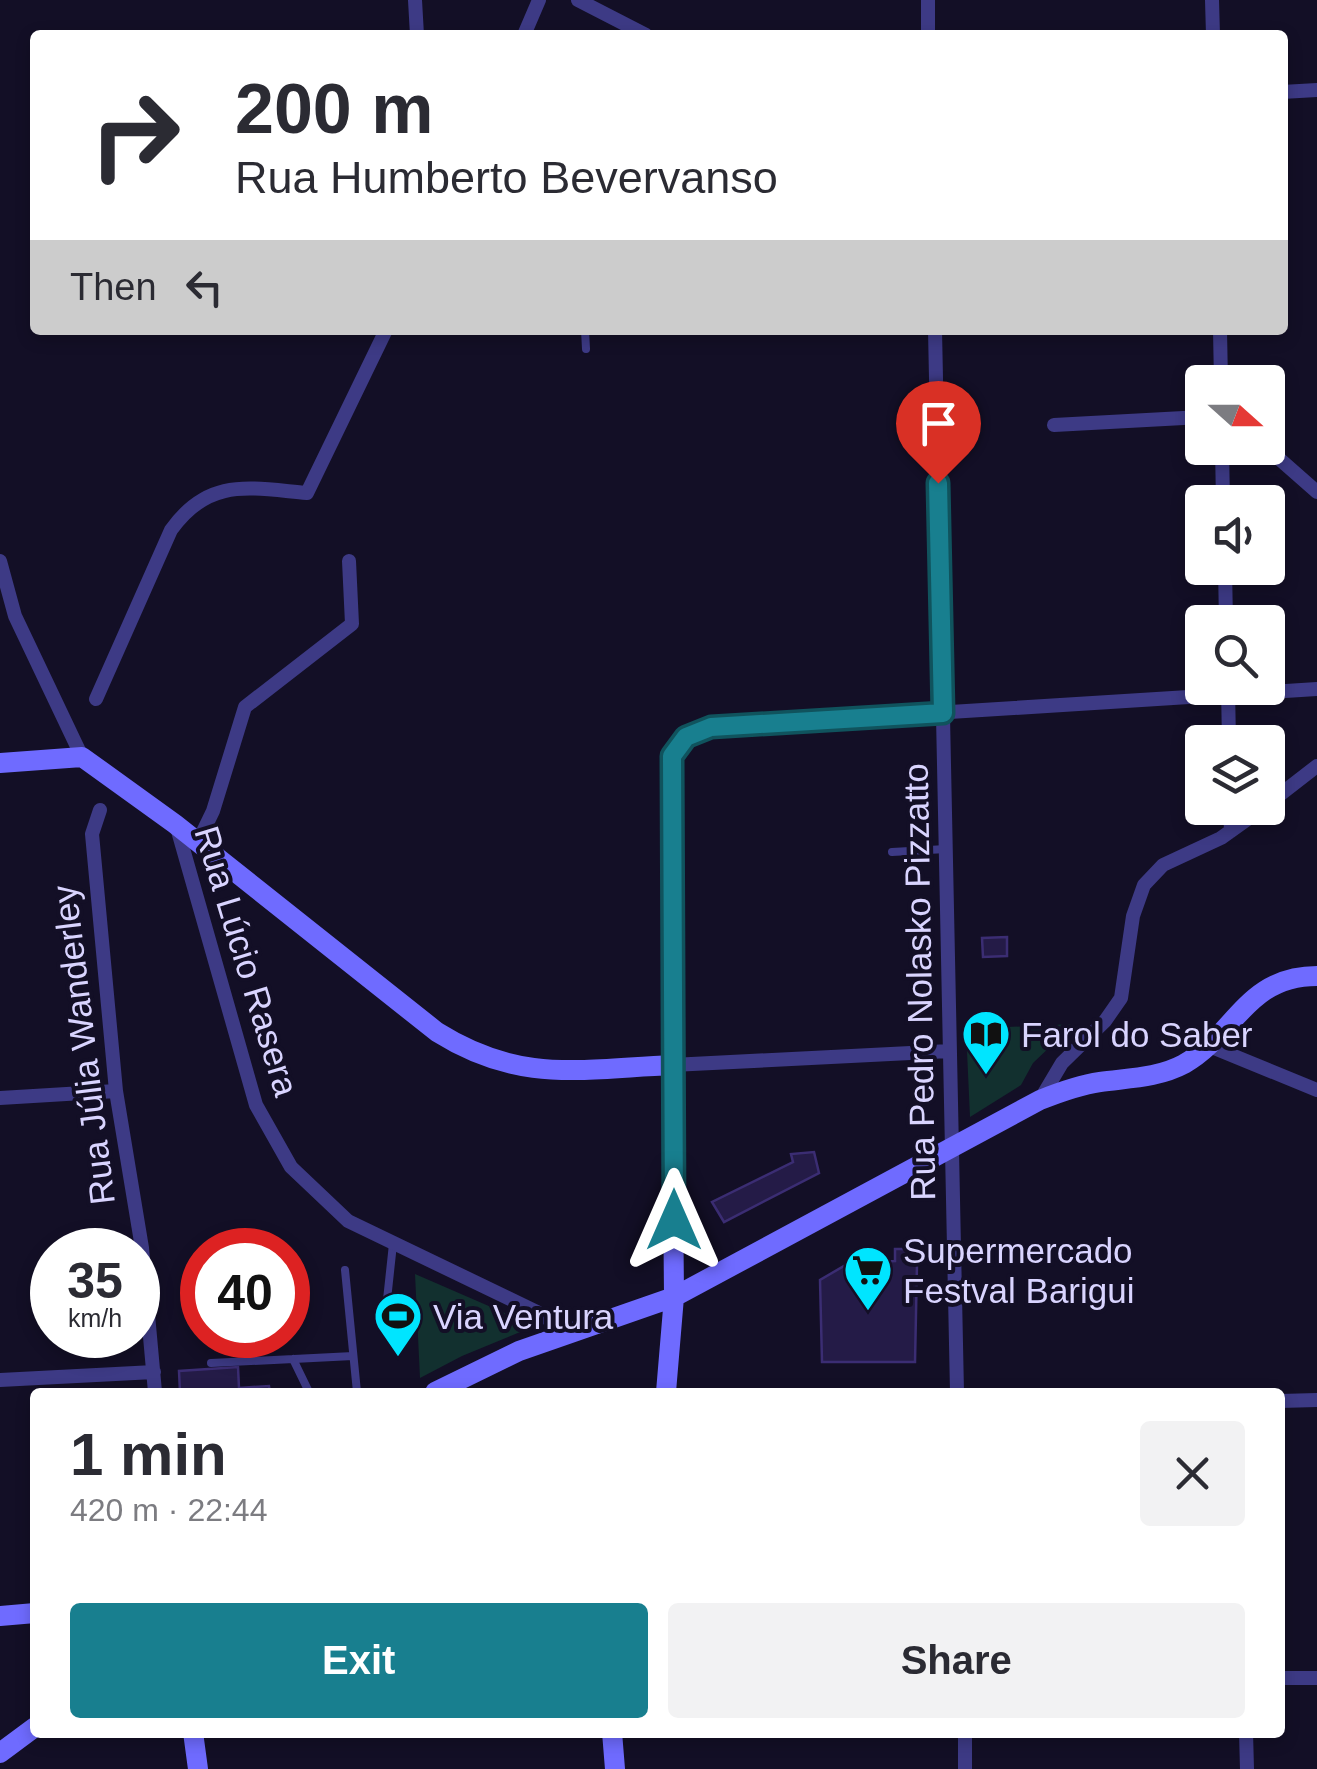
<!DOCTYPE html>
<html lang="en">
<head>
<meta charset="utf-8">
<style>
	body { margin:0; font-family:Helvetica,sans-serif; background:#f2f2f3; color:#2b2b33; height:100vh; display:flex; flex-direction:column; font-size:38px; white-space:nowrap }
	* { box-sizing:border-box; margin:0 }
	p { font-size:32px; color:#7c7c81 }
	.icon { flex:none; width:55px; height:55px; fill:none; stroke:currentColor; stroke-width:2; stroke-linecap:round; stroke-linejoin:round }
	.map { position:relative; flex:1; overflow:hidden }
	.drawer { position:absolute; left:30px; top:1388px; width:1255px; height:350px; display:flex; flex-direction:column; background:#fff; border-radius:10px; box-shadow:0 5px 15px #0003 }
	.drawer>* { flex:none }
	.guide { position:absolute; left:30px; top:30px; width:1258px; height:305px; border-radius:10px; box-shadow:0 5px 15px #0003; background:#fff; color:#2b2b33; overflow:hidden }
	.needle { width:65px; rotate:111deg }
	.controls { position:absolute; left:1185px; top:365px; display:grid; gap:20px }
	.controls a { display:grid; place-items:center; width:100px; height:100px; border-radius:10px; background:#fff; box-shadow:0 5px 15px #0003; font-size:50px }
	.speed { position:absolute; left:30px; top:1228px; display:flex; gap:20px; font-size:50px; font-weight:700; text-align:center }
	.speed>* { display:grid; place-content:center; width:130px; height:130px; border-radius:50%; background:#fff; box-shadow:0 5px 15px #0003; line-height:1 }
	.speed small { font-size:25px; font-weight:400 }
	.speed .limit { border:15px solid #d22; background:#fff; color:#111 }
	.pin { position:absolute; display:grid; place-items:center; width:85px; height:85px; color:#fff; margin:-102px -42px; border-radius:50% 50% 50% 0; rotate:-45deg; box-shadow:0 0 10px #0007 }
	.pin .icon { rotate:45deg }
	.me { position:absolute; width:110px; margin:-55px; rotate:0deg; stroke-linejoin:round; filter:drop-shadow(0 0 8px #0008) }
	.turn { display:flex; align-items:center; gap:35px; height:210px; padding:0 40px; font-size:45px }
	.turn .icon { width:130px; height:130px; stroke-width:2.5 }
	.turn b { display:block; font-size:70px; line-height:85px }
	.then { display:flex; align-items:center; height:95px; padding:0 40px; background:#0003; gap:20px; font-size:38px }
	.round { display:grid; place-items:center; flex:none; width:105px; height:105px; border-radius:10px; background:#f2f2f3 }
	.summary { display:flex; align-items:center; justify-content:space-between; height:170px; padding:0 40px }
	h1 { font-size:60px; font-weight:700; line-height:75px }
	.action { display:flex; gap:20px; margin-top:auto; padding:20px 40px }
	.action a { flex:1; height:115px; border-radius:10px; background:#187f8f; color:#fff; font-size:40px; font-weight:700; line-height:115px; text-align:center }
	.action a+a { background:#f2f2f3; color:#2b2b33 }
	.map>svg:first-child { display:block }
</style>
</head>
<body>
<div class="map">
<svg width="1317" height="1769" viewBox="0 0 1317 1769">
	<rect width="100%" height="100%" fill="#130f26"/>
	<path fill="#12302f" d="M1074,1024L1033,1063L1021,1085L970,1117L966,1029Z
		M415,1274L535,1326L462,1356L420,1378Z"/>
	<path fill="#241b47" stroke="#3b2d73" stroke-width="2.5" d="M1007,937V956L983,957L982,938Z
		M814,1152L819,1173L724,1222L712,1202L793,1162L791,1154Z
		M895,1249H909V1264H917L915,1362H822L820,1280L849,1263L895,1261Z
		M238,1367L239,1388L269,1386L270,1392H180L179,1371Z"/>
	<g fill="none" stroke-linecap="round" stroke-linejoin="round">
		<path stroke="#3d3a85" stroke-width="8" d="M585,330L586,349
			M892,852L946,849
			M345,1270L357,1392
			M386,1309L393,1244
			M293,1359L309,1392
			M211,1363L353,1356"/>
		<path stroke="#3d3a85" stroke-width="14" d="M415,0L417,35
			M578,0L646,35
			M928,0V35
			M1212,0L1213,35
			M524,35L539,0
			M1282,92L1317,90
			M935,330L957,1392
			M1220,330L1221,382
			M1054,425L1202,417
			M1222,448L1223,502
			M1267,448L1317,492
			M0,561L15,616L82,757
			M1225,568L1226,622
			M1228,688L1229,742
			M96,699L171,530C209,477 249,488 307,493L386,330
			M1268,804L1317,766
			M1230,808L1231,831
			M100,810L92,834L116,1091L142,1248L155,1392
			M176,824L256,1105L291,1167L348,1221L537,1312L569,1332
			M198,842L213,811L245,707L352,624L349,561
			M1207,1045L1317,1090
			M950,1051L672,1065L670,768C675,744 688,733 711,727L1317,689
			M0,1098L116,1091
			M1040,1100L1062,1063L1105,1021L1121,998L1133,916L1144,885L1163,865L1221,838L1263,808
			M0,1380L154,1372
			M1280,1401L1317,1400
			M1280,1678H1317
			M965,1732V1769
			M1246,1732L1247,1769"/>
		<path stroke="#6f6bff" stroke-width="20" d="M0,763L82,757L175,824L437,1032C520,1084 580,1069 672,1065L674,1297L666,1392
			M435,1392L519,1351L674,1297L1040,1100C1060,1092 1079,1085 1100,1082C1128,1078 1158,1078 1184,1064C1235,1035 1246,976 1317,976
			M0,1616L35,1613
			M193,1732L198,1769
			M612,1732L615,1769
			M0,1753L35,1727"/>
	</g>
	<g fill="none" stroke-linecap="round" stroke-linejoin="round">
		<g stroke="#10535d" stroke-width="25">
			<path id="route" d="M674,1220L672,756L686,737L711,727L943,713L938,483"/>
		</g>
		<use href="#route" stroke="#187f8f" stroke-width="18"/>
	</g>
	<defs>
		<g id="library-pin" transform="scale(2.5)"><path d="M0 17L-7.5 6A9.5 9.5 0 1 1 7.5 6Z" fill="#00e5ff" stroke="#130f26"/><path d="M-6-4Q-3-5.5-.7-3.5V5Q-3 3-6 4ZM6-4Q3-5.5 .7-3.5V5Q3 3 6 4Z" fill="#111"/></g>
		<g id="supermarket-pin" transform="scale(2.5)"><path d="M0 17L-7.5 6A9.5 9.5 0 1 1 7.5 6Z" fill="#00e5ff" stroke="#130f26"/><path d="M-6-5.5h2.5l.6 2H6L4.5 2H-2.5L-4.4-4H-6ZM-1.5 3.2a1.3 1.3 0 1 0 .1 0ZM3 3.2a1.3 1.3 0 1 0 .1 0Z" fill="#111"/></g>
		<g id="stadium-pin" transform="scale(2.5)"><path d="M0 17L-7.5 6A9.5 9.5 0 1 1 7.5 6Z" fill="#00e5ff" stroke="#130f26"/><path d="M0-5a6.5 5 0 1 0 0 10a6.5 5 0 1 0 0-10ZM-3.5-1.8h7v3.6h-7Z" fill="#111"/></g>
	</defs>
	<g fill-rule="evenodd">
		<use href="#library-pin" x="986" y="1034"/>
		<use href="#supermarket-pin" x="868" y="1270"/>
		<use href="#stadium-pin" x="398" y="1316"/>
	</g>
	<g text-anchor="middle" dominant-baseline="central" stroke-width="8" stroke-linejoin="round" paint-order="stroke">
		<g font-size="35" fill="#d9d4ff" stroke="#130f26">
			<text transform="translate(247 961) rotate(73)">Rua Lúcio Rasera</text>
			<text transform="translate(919 982) rotate(-91)">Rua Pedro Nolasko Pizzatto</text>
			<text transform="translate(83 1045) rotate(-97)">Rua Júlia Wanderley</text>
		</g>
		<g font-size="35" fill="#d9d4ff" stroke="#130f26" text-anchor="start">
			<text x="1021" y="1034">Farol do Saber</text>
			<text x="903" y="1250">Supermercado<tspan x="903" dy="40">Festval Barigui</tspan></text>
			<text x="433" y="1316">Via Ventura</text>
		</g>
	</g>
</svg>
<div class="controls">
<a><svg class="needle" viewBox="-14 -14 28 28"><path d="M0-13l5 13h-10z" fill="#e53935"/><path d="M0 13l5-13h-10z" fill="#7c7c81"/></svg></a>
<a><svg class="icon" aria-label="sound" viewBox="0 0 24 24"><path d="M4 9h4l5-4v14l-5-4H4zM17 9q2 3 0 6"/></svg></a>
<a><svg class="icon" aria-label="search" viewBox="0 0 24 24"><circle cx="10" cy="10" r="6"/><path d="M15 15l6 6"/></svg></a>
<a><svg class="icon" aria-label="layers" viewBox="0 0 24 24"><path d="M12 4l9 5-9 5-9-5zM3 14l9 5 9-5"/></svg></a>
</div>
<div class="speed"><div>35<small>km/h</small></div><div class="limit">40</div></div>
<div class="pin" style="left:938px;top:483px;background:#d93025"><svg class="icon" aria-label="arrive" viewBox="0 0 24 24"><path d="M6 21V4h12l-3 4 3 4H6"/></svg></div>
<svg class="me" style="left:674px;top:1220px" viewBox="-20 -20 40 40"><path d="M0-17L14 15 0 8-14 15z" fill="#187f8f" stroke="#fff" stroke-width="4"/></svg>
<div class="guide">
<div class="turn"><svg class="icon" aria-label="right" viewBox="0 0 24 24"><path d="M7 20v-9h11M14 6l5 5-5 5"/></svg><div><b>200 m</b>Rua Humberto Bevervanso</div></div>
<div class="then">Then<svg class="icon" aria-label="left" viewBox="0 0 24 24"><path d="M17 20v-9H6M10 6l-5 5 5 5"/></svg></div>
</div>
<section class="drawer">
<div class="summary"><div><h1>1 min</h1><p>420 m · 22:44</p></div><a class="round"><svg class="icon" aria-label="close" viewBox="0 0 24 24"><path d="M6 6l12 12M18 6L6 18"/></svg></a></div>
<div class="action"><a>Exit</a><a>Share</a></div>
</section>
</div>
</body>
</html>
